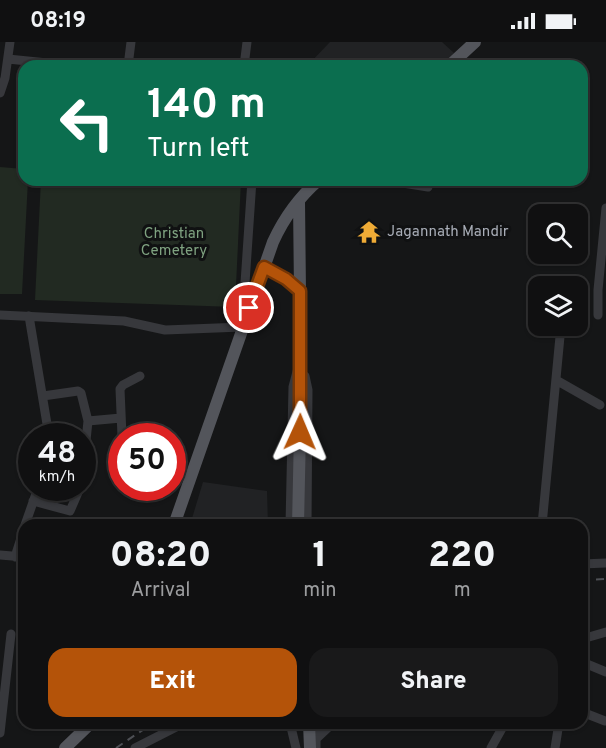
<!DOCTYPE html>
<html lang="en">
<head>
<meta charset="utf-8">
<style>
	body { margin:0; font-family:Overpass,sans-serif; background:#19191a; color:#f1f3f6; height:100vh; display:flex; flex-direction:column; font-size:22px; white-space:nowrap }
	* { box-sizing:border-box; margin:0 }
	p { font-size:20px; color:#9c9d9f }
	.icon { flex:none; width:33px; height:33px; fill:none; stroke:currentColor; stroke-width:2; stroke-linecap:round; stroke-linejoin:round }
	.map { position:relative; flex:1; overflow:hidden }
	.drawer { position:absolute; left:18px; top:477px; width:570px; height:210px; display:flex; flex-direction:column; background:#101011; border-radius:18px; box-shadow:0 2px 4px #0004,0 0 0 2px #303031 }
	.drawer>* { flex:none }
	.top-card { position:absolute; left:18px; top:18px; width:570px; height:126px; border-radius:18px; box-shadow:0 2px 4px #0004,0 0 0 2px #303031; background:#0b6e4f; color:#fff; overflow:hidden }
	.tools { position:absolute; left:528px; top:162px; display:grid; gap:12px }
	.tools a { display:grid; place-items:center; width:60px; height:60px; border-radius:12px; background:#101011; box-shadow:0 2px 4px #0004,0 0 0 2px #303031; font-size:30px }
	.speed { position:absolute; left:18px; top:381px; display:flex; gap:12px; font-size:30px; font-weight:700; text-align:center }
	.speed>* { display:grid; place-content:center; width:78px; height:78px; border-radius:50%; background:#101011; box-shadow:0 2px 4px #0004,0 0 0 2px #303031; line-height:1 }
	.speed small { font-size:15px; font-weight:400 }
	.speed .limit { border:9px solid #d22; background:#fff; color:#111 }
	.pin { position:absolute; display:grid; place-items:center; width:51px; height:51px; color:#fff; margin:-26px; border:3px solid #fff; border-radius:50%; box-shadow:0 2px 6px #0007 }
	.me { position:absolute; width:66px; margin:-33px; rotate:1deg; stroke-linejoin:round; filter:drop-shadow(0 0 4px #0008) }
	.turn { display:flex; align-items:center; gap:21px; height:126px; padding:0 30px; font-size:27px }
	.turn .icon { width:78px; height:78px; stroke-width:2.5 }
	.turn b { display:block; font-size:42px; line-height:51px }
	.eta { display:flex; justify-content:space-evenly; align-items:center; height:102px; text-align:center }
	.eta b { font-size:36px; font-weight:800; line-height:42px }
	.primary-button { display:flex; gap:12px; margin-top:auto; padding:12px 30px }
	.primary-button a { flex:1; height:69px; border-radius:18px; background:#b45309; color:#fff; font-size:24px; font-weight:800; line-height:69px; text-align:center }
	.primary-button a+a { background:#19191a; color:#f1f3f6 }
	.status { display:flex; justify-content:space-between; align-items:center; height:42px; padding:0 30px; background:#101011; direction:ltr }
	.status svg { height:16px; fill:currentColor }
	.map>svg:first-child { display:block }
</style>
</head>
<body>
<div class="status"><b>08:19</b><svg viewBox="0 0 49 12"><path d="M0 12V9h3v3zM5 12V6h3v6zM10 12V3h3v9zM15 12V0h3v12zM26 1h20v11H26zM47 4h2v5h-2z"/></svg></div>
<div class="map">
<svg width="606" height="706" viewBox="0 0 606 706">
	<rect width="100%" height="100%" fill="#151617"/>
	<path fill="#212224" d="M330,0H442L454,11L441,24H307Z
		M203,440L267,449L268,483H190Z"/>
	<path fill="#222a22" d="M0,125L24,127V138H28L22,252H0Z
		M41,138H241L235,265L35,258Z"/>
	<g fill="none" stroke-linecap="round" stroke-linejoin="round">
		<path stroke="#37383c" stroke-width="9" d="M8,17L77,24
			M128,24L131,0
			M244,24L247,0
			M0,51L5,36L10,0
			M384,138L428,145
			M0,273L124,279L165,288L242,285L252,138
			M598,273V248L606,166
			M29,274L49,394
			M305,334L308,348L307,483
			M556,338L600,363
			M43,354L78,349L81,351L88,379L82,437
			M88,379L121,376
			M122,394L120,347L123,343L140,334
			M33,459L70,469L80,446
			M25,483L38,446
			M290,483L293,345L298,326
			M542,483L561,284
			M0,513L24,515
			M15,515L24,487
			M582,522L606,521
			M582,597L606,590
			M582,620L606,630
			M582,670L605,679
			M290,681L296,706
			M0,691L11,592
			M316,697L333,681
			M135,706L184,681
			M316,706V681
			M491,706L505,681
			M555,706L559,681"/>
		<path stroke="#53555b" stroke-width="12" d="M449,24L475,0
			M264,225L286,237L300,249
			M174,483L273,200C284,176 299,155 319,138
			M298,483L301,343L299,159
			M309,681L310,706
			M65,706L91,681"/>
		<path stroke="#4e5055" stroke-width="2" stroke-dasharray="8 6" stroke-linecap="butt" d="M582,538L606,537
			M116,706L153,681"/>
	</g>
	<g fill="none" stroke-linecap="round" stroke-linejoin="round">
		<g stroke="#753606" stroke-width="15">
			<path id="route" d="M249,266L264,225L286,237L300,249V390"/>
		</g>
		<use href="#route" stroke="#b45309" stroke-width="10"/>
	</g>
	<defs>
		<g id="temple-bare" transform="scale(1.8)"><path d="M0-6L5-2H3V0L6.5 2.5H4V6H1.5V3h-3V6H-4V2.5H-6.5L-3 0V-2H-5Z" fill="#efab36" stroke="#101112" stroke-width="2.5" paint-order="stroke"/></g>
	</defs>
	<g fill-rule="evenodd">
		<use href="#temple-bare" x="369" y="190"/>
	</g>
	<g text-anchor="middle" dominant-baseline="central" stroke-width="6" stroke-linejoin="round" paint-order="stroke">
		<g font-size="15" fill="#a8adb7" stroke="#101112" text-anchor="start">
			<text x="387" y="190">Jagannath Mandir</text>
		</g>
		<g font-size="15" fill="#7fa280" stroke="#101112">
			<text x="174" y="192">Christian<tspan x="174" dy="17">Cemetery</tspan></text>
		</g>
	</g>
</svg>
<div class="tools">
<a><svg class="icon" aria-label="search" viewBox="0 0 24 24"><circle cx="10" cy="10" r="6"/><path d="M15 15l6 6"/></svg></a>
<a><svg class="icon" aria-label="layers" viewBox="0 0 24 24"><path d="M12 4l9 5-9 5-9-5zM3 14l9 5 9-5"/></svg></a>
</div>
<div class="speed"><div>48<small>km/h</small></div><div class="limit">50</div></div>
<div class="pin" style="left:249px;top:266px;background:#d93025"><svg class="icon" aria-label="arrive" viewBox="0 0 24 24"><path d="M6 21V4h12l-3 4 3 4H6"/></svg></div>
<svg class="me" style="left:300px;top:390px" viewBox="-20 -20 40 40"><path d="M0-17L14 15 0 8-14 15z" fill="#b45309" stroke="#fff" stroke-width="4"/></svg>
<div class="top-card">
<div class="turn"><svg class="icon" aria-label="left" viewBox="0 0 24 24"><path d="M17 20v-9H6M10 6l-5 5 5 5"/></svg><div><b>140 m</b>Turn left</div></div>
</div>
<section class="drawer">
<div class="eta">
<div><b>08:20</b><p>Arrival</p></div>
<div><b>1</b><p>min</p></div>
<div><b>220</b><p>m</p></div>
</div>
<div class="primary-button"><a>Exit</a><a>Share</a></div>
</section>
</div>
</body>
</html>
